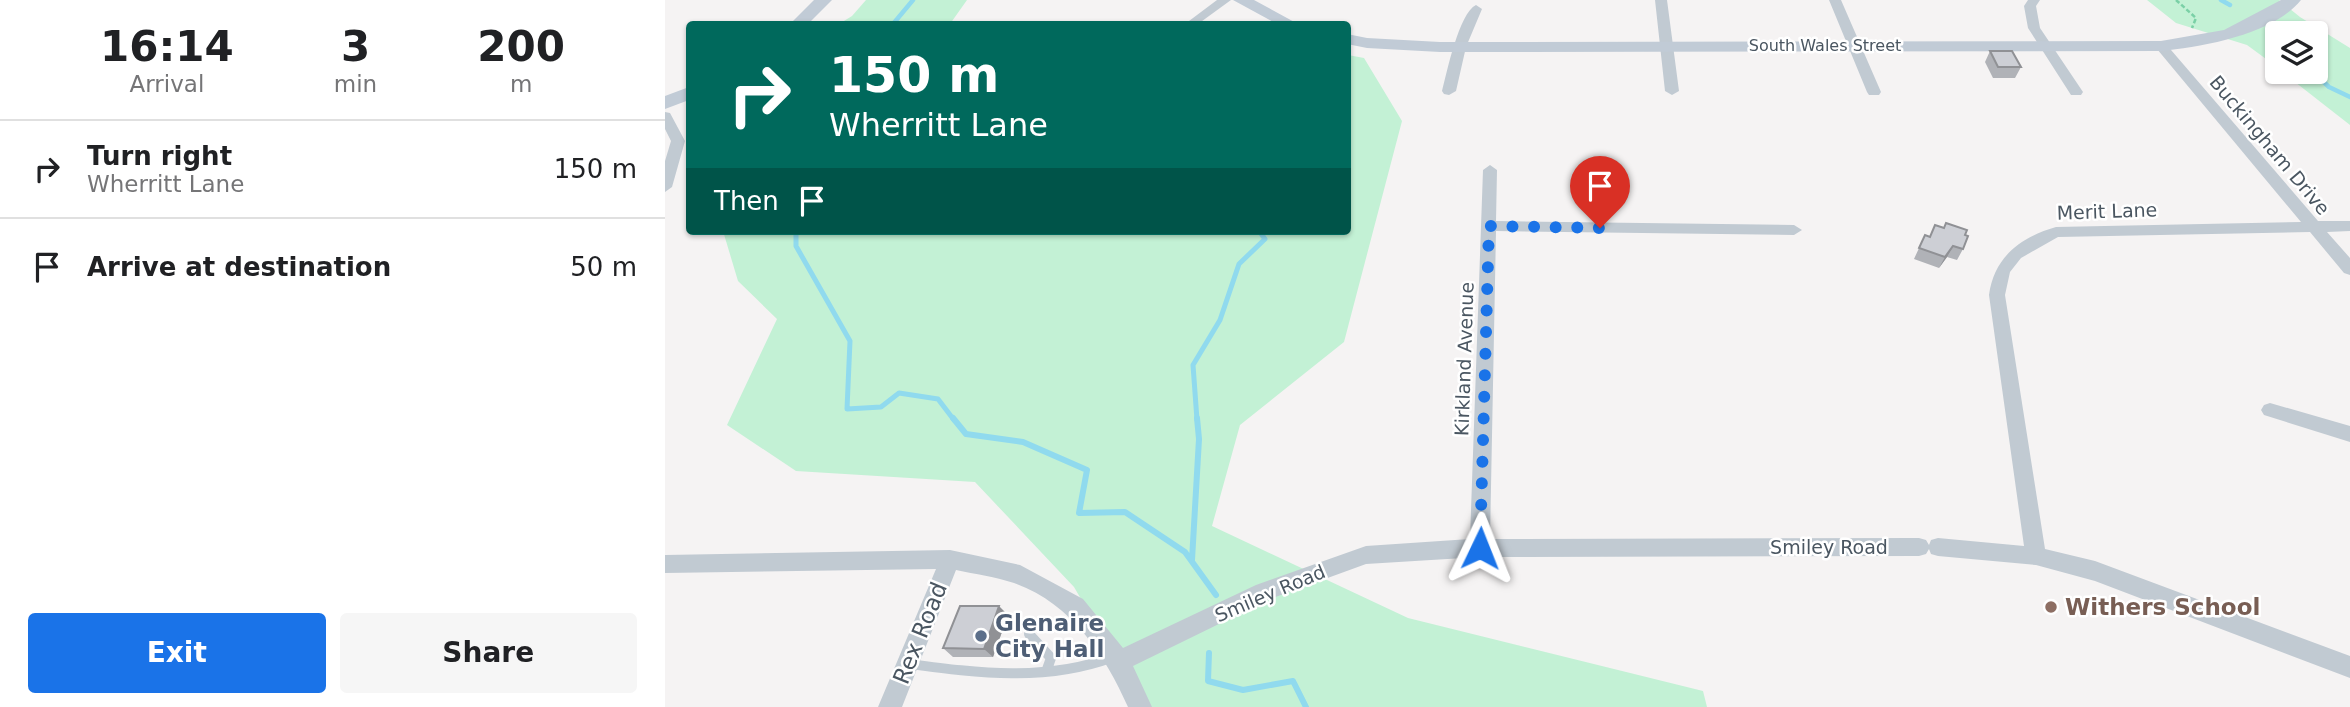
<!DOCTYPE html>
<html lang="en">
<head>
<meta charset="utf-8">
<style>
	body { margin:0; font-family:"DejaVu Sans",sans-serif; background:#f6f6f6; color:#202124; height:100vh; display:flex; flex-direction:column; font-size:26px; white-space:nowrap }
	* { box-sizing:border-box; margin:0 }
	p { font-size:23px; color:#757577 }
	.icon { flex:none; width:38px; height:38px; fill:none; stroke:currentColor; stroke-width:2; stroke-linecap:round; stroke-linejoin:round }
	.map { position:relative; flex:1; overflow:hidden }
	.drawer { display:flex; flex-direction:column; background:#fff; width:665px }
	.drawer>* { flex:none }
	.top-card { position:absolute; left:21px; top:21px; width:665px; height:214px; border-radius:7px; box-shadow:0 2px 5px #0004; background:#00695c; color:#fff; overflow:hidden }
	.buttons { position:absolute; left:1600px; top:21px; display:grid; gap:14px }
	.buttons a { display:grid; place-items:center; width:63px; height:63px; border-radius:7px; background:#fff; box-shadow:0 2px 5px #0004; font-size:35px }
	.pin { position:absolute; display:grid; place-items:center; width:60px; height:60px; color:#fff; margin:-72px -30px; border-radius:50% 50% 50% 0; rotate:-45deg; box-shadow:0 0 7px #0007 }
	.pin .icon { rotate:45deg }
	.me { position:absolute; width:77px; margin:-38px; rotate:2deg; stroke-linejoin:round; filter:drop-shadow(0 0 5px #0008) }
	.turn { display:flex; align-items:center; gap:24px; height:147px; padding:0 28px; font-size:32px }
	.turn .icon { width:91px; height:91px; stroke-width:2.5 }
	.turn b { display:block; font-size:49px; line-height:60px }
	.then { display:flex; align-items:center; height:66px; padding:0 28px; background:#0003; gap:14px; font-size:26px }
	.eta { display:flex; justify-content:space-evenly; align-items:center; height:119px; text-align:center }
	.eta b { font-size:42px; font-weight:800; line-height:49px }
	.primary-button { display:flex; gap:14px; margin-top:auto; padding:14px 28px }
	.primary-button a { flex:1; height:80px; border-radius:7px; background:#1a73e8; color:#fff; font-size:28px; font-weight:800; line-height:80px; text-align:center }
	.primary-button a+a { background:#f6f6f6; color:#202124 }
	ul { padding:0; list-style:none }
	li { display:flex; align-items:center; gap:21px; height:98px; padding:0 28px; border-top:2px solid #e0e0e0 }
	li div { flex:1 }
	li b { display:block; font-size:26px }
	li em { font-style:normal }
	main { display:flex; flex:1; min-height:0 }
	.map>svg:first-child { display:block }
</style>
</head>
<body>
<main>
<section class="drawer">
<div class="eta">
<div><b>16:14</b><p>Arrival</p></div>
<div><b>3</b><p>min</p></div>
<div><b>200</b><p>m</p></div>
</div>
<ul>
<li><svg class="icon" aria-label="right" viewBox="0 0 24 24"><path d="M7 20v-9h11M14 6l5 5-5 5"/></svg><div><b>Turn right</b><p>Wherritt Lane</p></div><em>150 m</em></li>
<li><svg class="icon" aria-label="arrive" viewBox="0 0 24 24"><path d="M6 21V4h12l-3 4 3 4H6"/></svg><div><b>Arrive at destination</b></div><em>50 m</em></li>
</ul>
<div class="primary-button"><a>Exit</a><a>Share</a></div>
</section>
<div class="map">
<svg width="1685" height="707" viewBox="0 0 1685 707">
	<rect width="100%" height="100%" fill="#f5f3f3"/>
	<path fill="#c3f1d5" d="M201,0H302L285,24H174L187,16Z
		M1482,0H1614L1635,17L1685,48V125L1617,72H1650V33H1612V67L1582,45L1511,23Z
		M683,55L699,58L737,121L679,342L575,425L547,526L743,618L1038,691L1042,707H479L409,587L310,482L131,471L62,425L112,319L73,281L58,231H682Z"/>
	<g fill="none" stroke-linecap="round" stroke-linejoin="round">
		<path stroke="#90daee" stroke-width="4.5" d="M1556,0L1565,5
			M228,24L248,0
			M1648,72L1664,87L1685,97"/>
		<path stroke="#90daee" stroke-width="5" d="M131,231V246L185,341L182,409L216,407L234,393L273,399L289,420
			M532,420L528,365L555,320L574,264L600,239L594,231"/>
		<path stroke="#90daee" stroke-width="6" d="M288,418L301,434L358,442L422,470L414,513L460,512L520,552L551,595
			M527,560L534,439L532,418
			M544,653L543,681L578,690L628,681L641,707"/>
		<path stroke="#7ad0a6" stroke-width="2.5" stroke-dasharray="4.5 2.5" stroke-linecap="butt" d="M1511,0L1531,18L1527,28"/>
		<path stroke="#c1cad2" stroke-width="10" d="M364,634L386,658L381,672
			M244,664C313,673 381,682 448,657"/>
		<path fill="#c1cad2" fill-rule="evenodd" d="M552,0H566L533,24H520Z
			M990,0H1002L1014,91L1007,95L1000,91Z
			M1164,0H1176L1216,92L1214,95H1204L1202,92Z
			M1363,0H1375L1371,6L1375,28L1418,92L1416,95H1406L1363,28L1359,6Z
			M811,5L817,9L801,47L791,91L784,95L779,94L777,91C782,72 794,13 811,5Z
			M1496,42L1500,43L1653,221H1685V231L1662,232L1685,258V275L1679,273L1645,232L1393,237L1356,258L1345,272L1340,295L1380,549L1430,561L1685,656V678L1430,581L1371,565L1273,556L1266,554L1264,549L1261,554L1254,556L815,557L701,564L605,599L468,666L487,707H463C440,655 406,603 349,583C331,577 310,574 291,570L237,707H213L271,569L0,573V555L285,550L355,565L418,599L458,648L591,585L701,546L805,539L818,170L825,165L832,170L831,221L1129,225L1137,230L1129,235L831,231L825,539L1254,538L1261,540L1264,545L1266,540L1273,538L1359,546L1324,295C1329,257 1356,237 1391,227L1636,222L1492,49V43Z
			M0,112L5,113L20,141L7,187L0,192V161L6,141L0,129Z
			M1605,403L1685,426V442L1599,415L1596,410L1599,405Z"/>
		<path fill="#c1cbd6" fill-rule="evenodd" d="M149,0H167L143,24H125Z
			M568,0H589L633,24H612Z
			M1616,0H1636C1609,34 1538,47 1496,51L775,52L702,48L682,44V34L702,38L775,42L1496,41L1559,30Z
			M24,87V100L0,109V96Z"/>
	</g>
	<path fill="#b0b2b7" d="M1325,51L1356,67L1350,78H1328L1320,62Z
		M1260,235L1264,236L1300,235L1298,249L1292,260L1282,257L1274,268L1249,259Z
		M343,615L328,657H288L278,648Z"/>
	<path fill="#909195" d="M1288,246L1282,257L1274,268L1280,257Z
		M334,606L343,615L328,657L319,649Z"/>
	<path fill="#cdcfd5" stroke="#909195" stroke-width="2" d="M1325,51H1347L1356,67H1333Z
		M1281,223L1302,230L1300,235L1303,236L1298,249L1288,246L1280,257L1254,248L1260,235L1265,237L1270,225L1279,228Z
		M295,606H334L319,649L278,648Z"/>
	<g fill="none" stroke-linecap="round" stroke-linejoin="round">
		<path stroke="#1a73e8" stroke-width="12" stroke-dasharray="0 21.6" d="M815,548L824,226L935,228"/>
	</g>
	<circle fill="#8d6e63" stroke="#fff" stroke-width="2.5" cx="1386" cy="607" r="7"/>
	<circle fill="#5c6f8a" stroke="#fff" stroke-width="2.5" cx="316" cy="636" r="7"/>
	<g text-anchor="middle" dominant-baseline="central" stroke-width="5" stroke-linejoin="round" paint-order="stroke">
		<g font-size="16" fill="#4a5661" stroke="#fff">
			<text x="1160" y="45">South Wales Street</text>
		</g>
		<g font-size="19" fill="#4a5661" stroke="#fff">
			<text transform="translate(1605 145) rotate(50)">Buckingham Drive</text>
			<text transform="translate(1442 211) rotate(-2)">Merit Lane</text>
			<text transform="translate(799 359) rotate(-88)">Kirkland Avenue</text>
			<text x="1164" y="547">Smiley Road</text>
			<text transform="translate(605 593) rotate(-23)">Smiley Road</text>
		</g>
		<g font-size="23" font-weight="bold" fill="#785e54" stroke="#fff" text-anchor="start">
			<text x="1400" y="607">Withers School</text>
		</g>
		<g font-size="23" font-weight="bold" fill="#4e5e75" stroke="#fff" text-anchor="start">
			<text x="330" y="623">Glenaire<tspan x="330" dy="26">City Hall</tspan></text>
		</g>
		<g font-size="23" fill="#4a5661" stroke="#fff">
			<text transform="translate(255 633) rotate(-68)">Rex Road</text>
		</g>
	</g>
</svg>
<div class="buttons">
<a><svg class="icon" aria-label="layers" viewBox="0 0 24 24"><path d="M12 4l9 5-9 5-9-5zM3 14l9 5 9-5"/></svg></a>
</div>
<div class="pin" style="left:935px;top:228px;background:#d93025"><svg class="icon" aria-label="arrive" viewBox="0 0 24 24"><path d="M6 21V4h12l-3 4 3 4H6"/></svg></div>
<svg class="me" style="left:815px;top:548px" viewBox="-20 -20 40 40"><path d="M0-17L14 15 0 8-14 15z" fill="#1a73e8" stroke="#fff" stroke-width="4"/></svg>
<div class="top-card">
<div class="turn"><svg class="icon" aria-label="right" viewBox="0 0 24 24"><path d="M7 20v-9h11M14 6l5 5-5 5"/></svg><div><b>150 m</b>Wherritt Lane</div></div>
<div class="then">Then<svg class="icon" aria-label="arrive" viewBox="0 0 24 24"><path d="M6 21V4h12l-3 4 3 4H6"/></svg></div>
</div>
</div>
</main>
</body>
</html>
